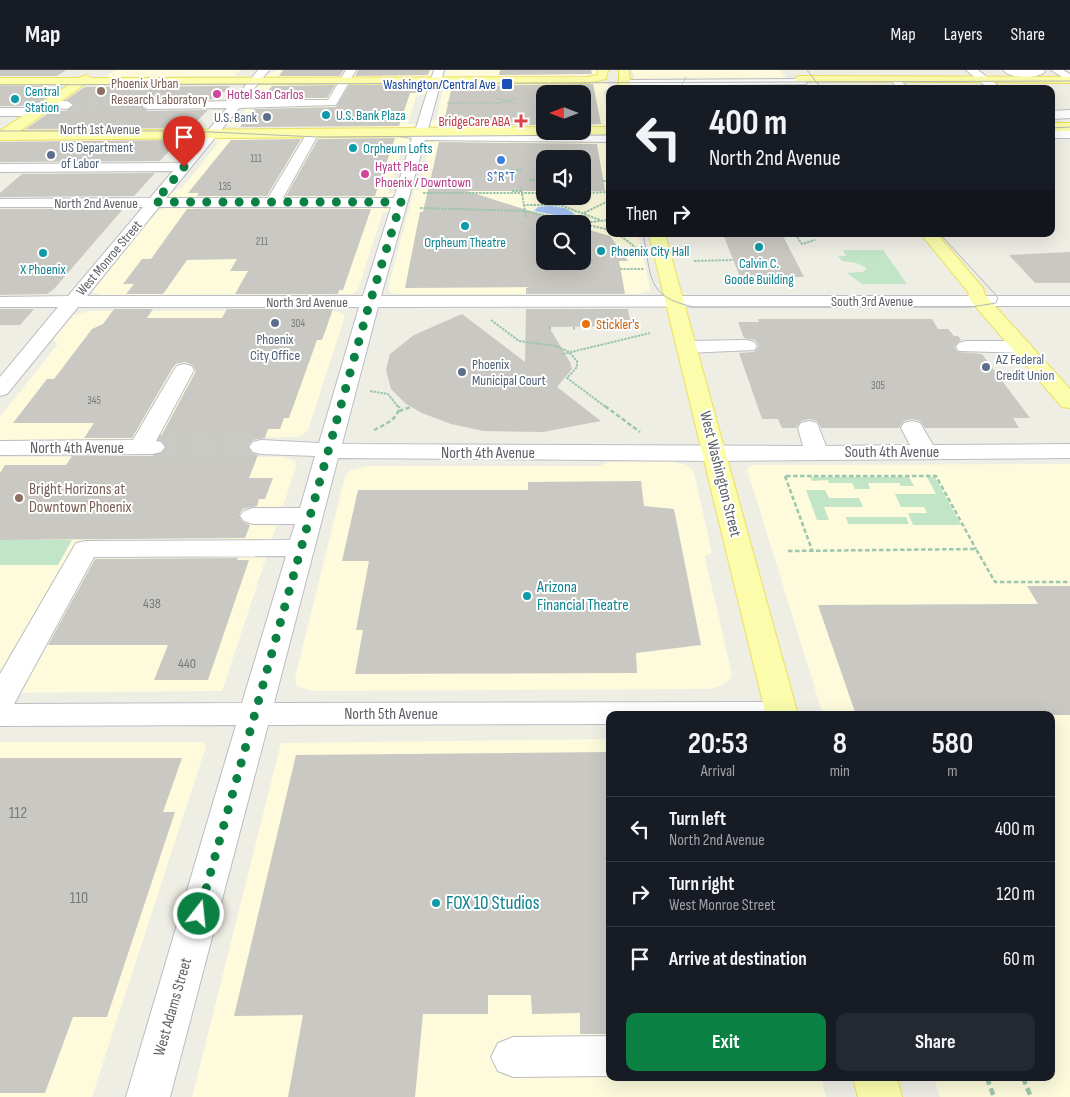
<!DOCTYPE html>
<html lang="en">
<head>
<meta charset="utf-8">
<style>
	body { margin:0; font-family:"Sofia Sans Condensed",sans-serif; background:#242831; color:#f1f3f6; height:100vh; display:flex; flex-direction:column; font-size:19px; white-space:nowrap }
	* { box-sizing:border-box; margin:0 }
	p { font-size:16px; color:#9ea1a6 }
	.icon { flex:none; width:28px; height:28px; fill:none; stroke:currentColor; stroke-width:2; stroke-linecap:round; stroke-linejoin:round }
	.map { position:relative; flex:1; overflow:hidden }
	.panel { position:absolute; left:606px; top:641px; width:449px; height:370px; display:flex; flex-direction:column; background:#171b24; border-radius:10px; box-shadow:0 5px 20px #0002 }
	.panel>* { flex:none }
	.hud { position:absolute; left:606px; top:15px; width:449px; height:152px; border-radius:10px; box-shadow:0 5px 20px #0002; background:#171b24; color:#f1f3f6; overflow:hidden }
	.needle { width:32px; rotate:270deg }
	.fabs { position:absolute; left:536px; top:15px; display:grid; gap:10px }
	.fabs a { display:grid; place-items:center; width:55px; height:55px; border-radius:10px; background:#171b24; box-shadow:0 5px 20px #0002; font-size:25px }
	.pin { position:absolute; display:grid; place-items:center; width:42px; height:42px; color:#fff; margin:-51px -21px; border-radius:50% 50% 50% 0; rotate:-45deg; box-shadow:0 0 5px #0007 }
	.pin .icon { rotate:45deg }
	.me { position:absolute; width:55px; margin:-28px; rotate:16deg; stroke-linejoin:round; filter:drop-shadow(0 0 4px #0008) }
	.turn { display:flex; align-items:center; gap:18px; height:105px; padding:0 20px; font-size:22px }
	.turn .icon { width:65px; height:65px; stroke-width:2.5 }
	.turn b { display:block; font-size:35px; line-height:42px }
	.then { display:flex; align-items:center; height:48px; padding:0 20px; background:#0003; gap:10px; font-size:19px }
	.eta { display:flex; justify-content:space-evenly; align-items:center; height:85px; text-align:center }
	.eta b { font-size:30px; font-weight:700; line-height:35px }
	.button { display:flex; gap:10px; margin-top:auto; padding:10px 20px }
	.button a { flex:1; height:58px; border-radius:10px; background:#0b8043; color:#fff; font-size:20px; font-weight:700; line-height:58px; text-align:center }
	.button a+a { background:#242831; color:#f1f3f6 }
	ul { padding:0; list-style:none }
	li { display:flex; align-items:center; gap:15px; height:65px; padding:0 20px; border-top:1px solid #363941 }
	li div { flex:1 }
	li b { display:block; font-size:19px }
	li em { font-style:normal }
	header { display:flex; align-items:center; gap:30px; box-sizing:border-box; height:70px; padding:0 25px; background:#171b24; border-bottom:1px solid #363941 }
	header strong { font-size:24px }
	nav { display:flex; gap:28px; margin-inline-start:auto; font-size:18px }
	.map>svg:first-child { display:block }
</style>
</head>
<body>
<header>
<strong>Map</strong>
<nav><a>Map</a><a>Layers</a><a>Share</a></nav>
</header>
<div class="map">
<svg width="1070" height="1027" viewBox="0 0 1070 1027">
	<rect width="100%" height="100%" fill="#efeee5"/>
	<path fill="#fdfbdc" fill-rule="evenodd" d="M115,0H240L235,6L105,7Z
		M277,0H433L429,8L263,7Z
		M445,0H598L600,4L594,8H448L444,6Z
		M632,0H780L795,19H637Z
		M419,14L427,17L426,24L416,27L408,54H417L410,58L224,56L225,53L237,51L261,19L252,20L260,15Z
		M446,14L607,13L609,19H604L603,23L610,57H583L582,24H545V57H431V50H436L443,20L438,18L439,15Z
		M403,67L412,69L410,75L403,77L388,124L397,122L395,126L388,128L171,129L166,126L168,123L182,118L220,71L210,72L218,68Z
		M427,70H610V164H638L650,218L649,221L638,224H403L390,223L388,218L414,120H418L429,78L424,77ZM545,89H582V126H545ZM545,154H582V191H545Z
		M351,135L391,137V142H383L358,220L352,224L103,225L92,222L156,142L165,138L192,136L197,141L354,139Z
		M90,241H333L343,243L345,246L308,360L299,367L0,370V347L58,274L53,269L73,245Z
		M0,387H282L295,391L296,397L222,621L0,623Z
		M669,391L687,395L694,402L712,483L705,486V488L732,604L730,609L723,615L709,619L312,621L297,616L295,607L345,406L351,400L369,396H599L609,392Z
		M1070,394V1027H940L934,1008H1051V645H823L747,399L753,395Z
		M610,669V1008H821L826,1027H192L281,673Z
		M0,672H204L206,676L92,1027H0Z"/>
	<path fill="#c2e5c8" d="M733,13L734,19L636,17L643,15Z
		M843,180H883L907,214H862L847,203L863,202L867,198L856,193L842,191L838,186H846Z
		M810,407H909L914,416H901L899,413H868L870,419H855L852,413H829L828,410L812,411Z
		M927,407H935L961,455H913L908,443H927L924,437H901L895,424H936Z
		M806,420H825L829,428H859L863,437H824L829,450H817Z
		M846,447H906L909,454H848Z
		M0,470H72L58,495H0Z"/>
	<path fill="#a7c8fd" d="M551,136L565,138L575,144L565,147L534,141L538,137Z"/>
	<path fill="#cac8c2" d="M0,0H66L57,6H0Z
		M283,0H344L340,6H279Z
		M358,0H430L428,5L355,6Z
		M500,0H591L592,4L499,5Z
		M593,14L601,54L582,55V24H545V55L443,56L452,16Z
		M335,15L327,28H262L272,16Z
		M349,15H425L422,23H410L399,56L240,57L254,39L336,37Z
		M0,16H43L42,17H63L34,36H0Z
		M230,16L217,29L142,32L141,37L147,41L208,40L190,58L26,59L53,40L67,41L74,37V33L67,29L85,17Z
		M395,68L375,126H286L318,69Z
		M301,69L267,126H197L199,123H188L231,70Z
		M179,70L160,91L0,92V72Z
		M439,72L597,74L605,121H582V89H545V121H467L571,154H545V191H582V158L610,166L628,191H619L625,224H526V218L529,217L405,218L420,142H423Z
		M155,103L134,126L0,127V123L22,104Z
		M0,139H123L54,219L47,224L0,225Z
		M187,139H371L343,220H339L338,224H235L248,201H230L237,189L187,190L163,224H126L134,214H123L142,189H151Z
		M723,164H782L804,207H740Z
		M1070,182V213H1035L1009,185Z
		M0,239H34L20,255H0Z
		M114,239H153L147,248H222L227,239H333L322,270H317L289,348H284L280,359H268L265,368L253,370L248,376L252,383L258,385L249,408H273L265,429H259L257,436L243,439L239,445L243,452L250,455L245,468L0,470V403L5,395H66L72,386H153L161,384L166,378L162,371L159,370L196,301L192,295L185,292L176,294L172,299L132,368H84L94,353H13L47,309H54L92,259L103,254Z
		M526,239H628L631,256L549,257L570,292L572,299L557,317L601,351L543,362L484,361L451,354L422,343L406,334L391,319L386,300L390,284L414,265L462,244L525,292Z
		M758,249H932L938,259H948L954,266H958L961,270L954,277L958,282L982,284L1030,348H1013L1019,358H925L920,351L912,349L904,351L899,358H821L817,351L809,349L801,351L796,358H782L778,349H762L739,283L754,282L759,276L755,270L744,268L738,252H759Z
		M641,411L644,436L674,439L701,575L636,583L637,603L355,604L363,560H356L369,491H342L358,420H528V412Z
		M238,488L237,490H249L208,610H154L168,575H48L95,489Z
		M1027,516H1070V645H856L818,535L1038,534Z
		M610,682V964H580V943L532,944L531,925H488V944H423L415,1027H288L303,945L234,946L296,685Z
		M0,688H182L163,742H175L107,947H73L45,1023H0Z"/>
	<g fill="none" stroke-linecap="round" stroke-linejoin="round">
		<path stroke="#cacac5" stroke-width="12" stroke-dasharray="12 6" stroke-linecap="butt" d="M67,35H147"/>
		<path stroke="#cacac5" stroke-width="24" stroke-dasharray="24 12" stroke-linecap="butt" d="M153,377H261"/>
		<g stroke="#bcbdc3" stroke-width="2">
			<path id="minor" d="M258,0H269L245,30H328L346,0H356L336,35L239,38L166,128H268L307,63L313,59L319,63L283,128H394L412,68L398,66L396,63L402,59L415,61L434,0H444L427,63L610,64V72L425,70L381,226H1070V236L378,237L342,374L803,376L798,358L801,353L809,351L817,353L826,376L910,375L901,358L904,353L912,351L920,353L933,375L1070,374V388L715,391L338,388L274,633L782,632L793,635L798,643L797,645H610V654L268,655L170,1027H126L236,655L0,656V604L76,473L85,471L290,470L295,454H253L244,451L240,446L244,441L253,438H300L315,386L261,384L253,382L249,377L253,372L261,370L319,373L359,237H78L7,324L0,326V307L58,237H0V227L68,226L143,137H0V129L150,128L173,101L0,102V94L180,93L227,38L147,39L143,37V33L233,31ZM159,137H391L363,226H87ZM286,486L242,633L14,634L94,487Z
				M966,0H978L1002,19H989Z
				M1003,0H1044L1045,2C1037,9 1010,9 1003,0Z
				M1051,0H1063L1070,4V12Z
				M896,7L910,19H898L891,10Z
				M802,9L807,12L806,14L624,16L618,13L624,10Z
				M49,31H67L73,35L67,39L45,37V33Z
				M0,38H39L45,42L39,46H0Z
				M1070,40V48L1051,49V41Z
				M1051,60H1070V68H1051Z
				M747,270L754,272L757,276L754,280L686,283L679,281L676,277L679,273L686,271Z
				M966,271H1022L1029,273L1032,277L1029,281L1022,283L959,281L956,277L959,273Z
				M184,294L191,296L194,300L156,371L161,372L165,377L161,382L153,384L0,385V371L133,370L174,300L177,296Z
				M610,966V1006L513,1007L498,1001L491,987L498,973L513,967Z"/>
		</g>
		<g stroke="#eddf5f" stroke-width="2">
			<path id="major" d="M598,0H608L606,9L587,13L85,14L20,61L545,57V61H551L545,65L0,70V61L70,14H0V8H79L86,5L91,8L587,7L597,5Z
				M619,0H629L631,19H619Z
				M800,6L1070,7V13L796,11V7Z
				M1051,53H1070V61H1051Z
				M582,57H610V65L578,64L576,61H582Z
				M649,164H665L798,645H766Z
				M921,164H937L983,218L985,225L1070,319V338L1062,337L970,230L968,222Z
				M853,1008H897L902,1027H858Z"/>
		</g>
		<path stroke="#9cc6af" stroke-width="1" stroke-dasharray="2 1" stroke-linecap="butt" d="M496,28L514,33
			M447,33H499L518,28"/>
		<path stroke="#9cc6af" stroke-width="2" stroke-dasharray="2.5 1" stroke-linecap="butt" d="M506,100H521
			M529,110H536
			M603,111H610
			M521,117L526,148
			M512,121H521
			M423,123H545
			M582,123L610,122
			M523,135H560L600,150
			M420,138L525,141L580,153L610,150
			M584,143L610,130
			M583,154L610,160
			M618,164L639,180
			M795,164L802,174L815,170
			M694,191L733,190
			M620,199H644
			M491,250L519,271L556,276L569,282L577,291V297L567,308L607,338
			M550,257V260
			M574,257V260
			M563,284L650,263
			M370,321L388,324L399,338"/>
		<path stroke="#9cc6af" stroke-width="2.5" stroke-dasharray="4.5 2.5" stroke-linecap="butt" d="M605,336L640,362
			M399,341L411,337
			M374,360C384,355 399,349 399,336
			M785,406L812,480
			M786,406H936L976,479
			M788,481L976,479L995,512H1070"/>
		<path stroke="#9cc6af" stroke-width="4.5" stroke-dasharray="7 4" stroke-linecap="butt" d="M987,1008L994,1027
			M1023,1008L1031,1027"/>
		<use href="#minor" fill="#fff" fill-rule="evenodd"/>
		<use href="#major" fill="#fbfdac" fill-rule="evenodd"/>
		<path stroke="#b5b6b6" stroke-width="1" d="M807,0L822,19
			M0,15L1070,11
			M1051,58L1070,57
			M0,61H188L318,67L610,65
			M643,164C652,206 645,227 694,237H971L996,233L998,228L994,223L940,164"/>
		<path stroke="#9cc6af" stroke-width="1" stroke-dasharray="2 1" stroke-linecap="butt" d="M680,19L686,7"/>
	</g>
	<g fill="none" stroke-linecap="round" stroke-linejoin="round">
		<path stroke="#0b8043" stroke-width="9" stroke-dasharray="0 16.2" d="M184,97L155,132H401L367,242L199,844"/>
	</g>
	<rect fill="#1a4fb4" stroke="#fff" stroke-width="2" x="501" y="8" width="12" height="12" rx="2.5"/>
	<g fill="#8d6e63" stroke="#fff" stroke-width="2">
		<circle cx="101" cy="21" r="5"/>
		<circle cx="19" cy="428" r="5"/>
	</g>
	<g fill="#d1479c" stroke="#fff" stroke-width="2">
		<circle cx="217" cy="24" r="5"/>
		<circle cx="365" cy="104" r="5"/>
	</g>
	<g fill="#0f9aa8" stroke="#fff" stroke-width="2">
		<circle cx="15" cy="29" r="5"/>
		<circle cx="326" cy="45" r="5"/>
		<circle cx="353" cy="78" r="5"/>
		<circle cx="465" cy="156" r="5"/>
		<circle cx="759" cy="177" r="5"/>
		<circle cx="601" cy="181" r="5"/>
		<circle cx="43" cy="183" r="5"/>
		<circle cx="527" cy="526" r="5"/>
		<circle cx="436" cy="833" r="5"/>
	</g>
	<g fill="#5c6f8a" stroke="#fff" stroke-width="2">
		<circle cx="267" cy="47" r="5"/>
		<circle cx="51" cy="85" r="5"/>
		<circle cx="275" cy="253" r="5"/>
		<circle cx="986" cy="297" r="5"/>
		<circle cx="462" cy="302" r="5"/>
	</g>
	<path fill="#e0444e" stroke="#fff" stroke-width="2" d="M518.5 43.5h5v5h5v5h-5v5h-5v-5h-5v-5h5z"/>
	<circle fill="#3f7fe0" stroke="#fff" stroke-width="2" cx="501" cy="90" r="5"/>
	<circle fill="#e8710a" stroke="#fff" stroke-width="2" cx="586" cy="254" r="5"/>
	<g text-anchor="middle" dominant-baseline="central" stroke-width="4" stroke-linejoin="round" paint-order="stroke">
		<g font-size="11" fill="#78797c">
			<text x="256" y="88">111</text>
			<text x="225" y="116">135</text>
			<text x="262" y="171">211</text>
			<text x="298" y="253">304</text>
			<text x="878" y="315">305</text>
			<text x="94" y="330">345</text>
		</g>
		<g font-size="14" fill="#785e54" stroke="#fff" text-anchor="start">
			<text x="111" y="13">Phoenix Urban<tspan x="111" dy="16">Research Laboratory</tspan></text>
		</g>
		<g font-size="14" fill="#164399" stroke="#fff" text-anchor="end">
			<text x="496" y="14">Washington/Central Ave</text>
		</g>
		<g font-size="14" fill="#0d838f" stroke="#fff" text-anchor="start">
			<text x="25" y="21">Central<tspan x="25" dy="16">Station</tspan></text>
			<text x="336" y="45">U.S. Bank Plaza</text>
			<text x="363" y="78">Orpheum Lofts</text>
			<text x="465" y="172" text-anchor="middle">Orpheum Theatre</text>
			<text x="611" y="181">Phoenix City Hall</text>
			<text x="759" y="193" text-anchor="middle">Calvin C.<tspan x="759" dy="16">Goode Building</tspan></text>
			<text x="43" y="199" text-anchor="middle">X Phoenix</text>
		</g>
		<g font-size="14" fill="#b23c85" stroke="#fff" text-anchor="start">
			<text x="227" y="24">Hotel San Carlos</text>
			<text x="375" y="96">Hyatt Place<tspan x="375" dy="16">Phoenix / Downtown</tspan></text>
		</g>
		<g font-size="14" fill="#4e5e75" stroke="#fff" text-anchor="start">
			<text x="257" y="47" text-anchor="end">U.S. Bank</text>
			<text x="61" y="77">US Department<tspan x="61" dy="16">of Labor</tspan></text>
			<text x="275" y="269" text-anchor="middle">Phoenix<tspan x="275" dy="16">City Office</tspan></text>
			<text x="996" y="289">AZ Federal<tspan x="996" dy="16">Credit Union</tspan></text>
			<text x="472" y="294">Phoenix<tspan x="472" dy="16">Municipal Court</tspan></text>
		</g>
		<g font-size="14" fill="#be3a42" stroke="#fff" text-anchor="end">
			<text x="510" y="51">BridgeCare ABA</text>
		</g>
		<g font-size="14" fill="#5d5f65" stroke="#fff">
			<text x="100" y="59">North 1st Avenue</text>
			<text x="96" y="133">North 2nd Avenue</text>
			<text transform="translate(109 188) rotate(-50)">West Monroe Street</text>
			<text x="872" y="231">South 3rd Avenue</text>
			<text x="307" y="232">North 3rd Avenue</text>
		</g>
		<g font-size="14" fill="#366cbe" stroke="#fff">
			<text x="501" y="106">S*R*T</text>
		</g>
		<g font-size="14" fill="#c56008" stroke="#fff" text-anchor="start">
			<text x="596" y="254">Stickler's</text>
		</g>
		<g font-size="14" fill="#78797c">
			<text x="152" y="533">438</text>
			<text x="187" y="593">440</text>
		</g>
		<g font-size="16" fill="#5d5f65" stroke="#fff">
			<text x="77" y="378">North 4th Avenue</text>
			<text x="892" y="382">South 4th Avenue</text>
			<text x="488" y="383">North 4th Avenue</text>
			<text transform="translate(720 404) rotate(76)">West Washington Street</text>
			<text x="391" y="644">North 5th Avenue</text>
			<text transform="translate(173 937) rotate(-74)">West Adams Street</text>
		</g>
		<g font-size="16" fill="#785e54" stroke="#fff" text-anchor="start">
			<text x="29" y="419">Bright Horizons at<tspan x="29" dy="18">Downtown Phoenix</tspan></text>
		</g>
		<g font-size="16" fill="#0d838f" stroke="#fff" text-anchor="start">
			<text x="537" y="517">Arizona<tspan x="537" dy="18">Financial Theatre</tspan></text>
		</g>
		<g font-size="16" fill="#78797c">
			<text x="18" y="743">112</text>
			<text x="79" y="828">110</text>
		</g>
		<g font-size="19" fill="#0d838f" stroke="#fff" text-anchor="start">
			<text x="446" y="833">FOX 10 Studios</text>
		</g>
	</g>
</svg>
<div class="fabs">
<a><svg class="needle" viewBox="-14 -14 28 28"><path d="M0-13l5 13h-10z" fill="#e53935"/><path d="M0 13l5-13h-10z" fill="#9ea1a6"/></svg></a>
<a><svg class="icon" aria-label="sound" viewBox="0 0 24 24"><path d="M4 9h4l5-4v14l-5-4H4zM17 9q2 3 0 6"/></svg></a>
<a><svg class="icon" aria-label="search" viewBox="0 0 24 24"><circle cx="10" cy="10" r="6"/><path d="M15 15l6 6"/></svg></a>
</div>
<div class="pin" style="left:184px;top:97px;background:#d93025"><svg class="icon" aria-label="arrive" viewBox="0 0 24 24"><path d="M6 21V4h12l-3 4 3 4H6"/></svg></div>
<svg class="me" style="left:199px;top:844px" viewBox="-20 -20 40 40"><circle r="17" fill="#0b8043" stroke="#fff" stroke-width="3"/><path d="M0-11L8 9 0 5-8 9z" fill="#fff"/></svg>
<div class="hud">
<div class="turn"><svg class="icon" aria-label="left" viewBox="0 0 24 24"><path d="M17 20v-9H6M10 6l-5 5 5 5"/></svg><div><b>400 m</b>North 2nd Avenue</div></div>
<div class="then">Then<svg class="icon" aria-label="right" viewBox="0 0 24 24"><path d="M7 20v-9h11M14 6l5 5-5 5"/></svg></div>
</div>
<section class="panel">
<div class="eta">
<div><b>20:53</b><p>Arrival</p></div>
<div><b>8</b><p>min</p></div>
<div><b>580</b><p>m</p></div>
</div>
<ul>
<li><svg class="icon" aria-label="left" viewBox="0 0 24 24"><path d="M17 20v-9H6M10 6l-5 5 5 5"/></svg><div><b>Turn left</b><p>North 2nd Avenue</p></div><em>400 m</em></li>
<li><svg class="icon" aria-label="right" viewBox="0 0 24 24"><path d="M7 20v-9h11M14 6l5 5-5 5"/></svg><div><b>Turn right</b><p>West Monroe Street</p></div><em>120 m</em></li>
<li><svg class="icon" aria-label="arrive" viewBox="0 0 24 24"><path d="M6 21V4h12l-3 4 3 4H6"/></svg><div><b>Arrive at destination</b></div><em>60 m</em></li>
</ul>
<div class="button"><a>Exit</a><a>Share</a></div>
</section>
</div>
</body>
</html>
